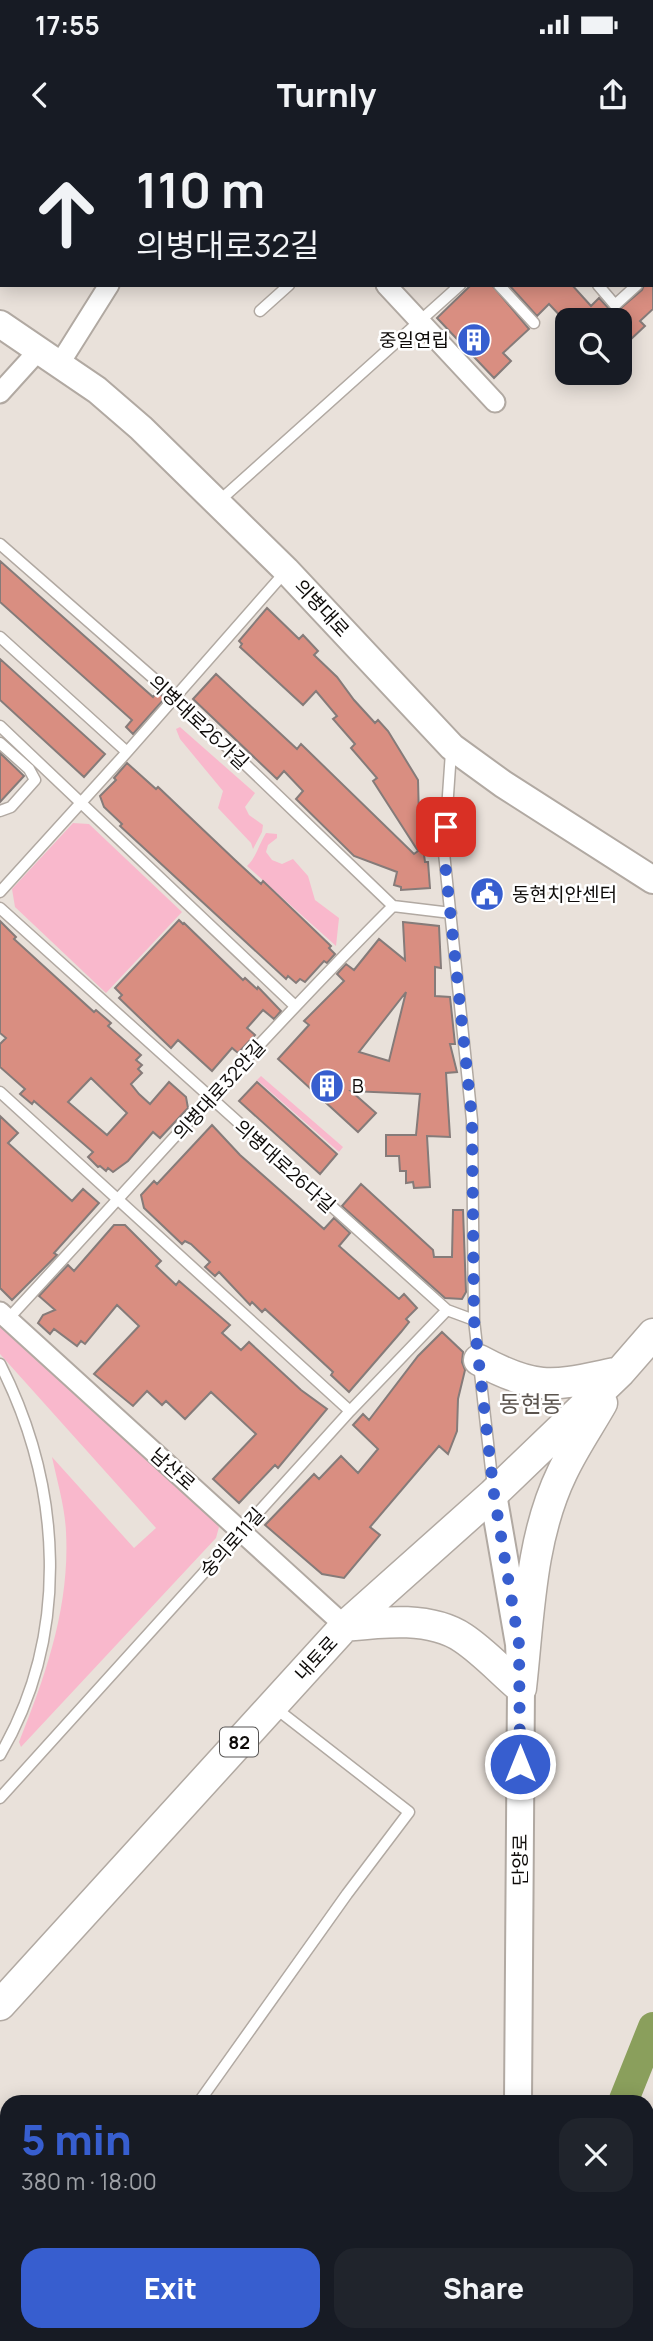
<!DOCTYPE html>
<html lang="en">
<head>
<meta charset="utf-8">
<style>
	body { margin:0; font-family:Manrope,"Noto Sans KR",sans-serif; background:#20242c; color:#f1f3f6; height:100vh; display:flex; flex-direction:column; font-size:26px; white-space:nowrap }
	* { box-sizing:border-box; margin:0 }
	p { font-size:23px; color:#9ea1a6 }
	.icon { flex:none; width:38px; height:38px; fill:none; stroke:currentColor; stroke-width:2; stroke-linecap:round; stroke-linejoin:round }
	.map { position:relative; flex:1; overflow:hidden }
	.panel { position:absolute; left:0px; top:1955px; width:654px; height:247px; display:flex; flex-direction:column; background:#171b24; border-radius:21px 21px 0 0; box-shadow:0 4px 18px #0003 }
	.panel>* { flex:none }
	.banner { position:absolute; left:0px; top:0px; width:654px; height:147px; box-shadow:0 4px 18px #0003; background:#171b24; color:#f1f3f6; overflow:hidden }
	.buttons { position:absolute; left:555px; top:168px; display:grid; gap:14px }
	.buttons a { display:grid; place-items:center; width:77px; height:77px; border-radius:14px; background:#171b24; box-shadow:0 4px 18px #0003; font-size:35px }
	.pin { position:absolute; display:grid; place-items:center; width:60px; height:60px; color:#fff; margin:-30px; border-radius:14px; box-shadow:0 4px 10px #0006 }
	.me { position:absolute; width:77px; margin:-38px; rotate:0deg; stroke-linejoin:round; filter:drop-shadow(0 0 5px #0008) }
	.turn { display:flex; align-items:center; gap:24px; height:147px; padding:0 21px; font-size:32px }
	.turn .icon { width:91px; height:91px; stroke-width:2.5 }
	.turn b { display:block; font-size:49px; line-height:60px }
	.round { display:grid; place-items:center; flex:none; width:74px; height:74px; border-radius:21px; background:#20242c }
	.overview { display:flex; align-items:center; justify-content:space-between; height:119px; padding:0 21px }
	h1 { font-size:42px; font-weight:800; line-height:52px; color:#375ecf }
	.action { display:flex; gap:14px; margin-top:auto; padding:14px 21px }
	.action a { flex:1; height:80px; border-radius:21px; background:#375ecf; color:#fff; font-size:28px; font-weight:800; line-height:80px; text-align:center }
	.action a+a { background:#20242c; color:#f1f3f6 }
	.status { display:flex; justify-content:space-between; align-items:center; height:49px; padding:0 35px; background:#171b24; direction:ltr }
	.status svg { height:19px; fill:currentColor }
	header { display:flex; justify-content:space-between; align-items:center; height:91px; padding:0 21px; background:#171b24; font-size:32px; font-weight:800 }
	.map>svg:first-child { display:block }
</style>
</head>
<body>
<div class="status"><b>17:55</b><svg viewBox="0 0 49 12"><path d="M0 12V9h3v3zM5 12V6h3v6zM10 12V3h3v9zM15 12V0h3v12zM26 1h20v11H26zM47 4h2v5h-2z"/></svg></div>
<header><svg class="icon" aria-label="back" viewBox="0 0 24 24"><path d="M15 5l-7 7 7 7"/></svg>Turnly<svg class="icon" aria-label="share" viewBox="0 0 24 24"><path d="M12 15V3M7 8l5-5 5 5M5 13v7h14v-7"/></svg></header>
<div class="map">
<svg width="653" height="2201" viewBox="0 0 653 2201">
	<rect width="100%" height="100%" fill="#e9e1da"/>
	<path fill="#f9b8cc" d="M180,587L255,653L245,667L249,675L263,685L262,692L253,709L251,703L218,668L223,651L180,599L176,589Z
		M73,683L89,684L182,772L106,853L15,767L12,749Z
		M266,693L277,694V698L268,705L266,712L272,720L282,724L293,719L308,736L315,760L339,778L336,806L247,726C256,718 259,704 266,693Z
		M261,936L343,1007L339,1012L257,940Z
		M0,1185L210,1376L219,1387L216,1398L21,1607L19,1602C46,1535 70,1466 66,1392C65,1367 57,1341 52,1317L134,1408L156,1388L0,1214Z"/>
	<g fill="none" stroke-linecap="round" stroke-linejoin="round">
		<path stroke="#8a9f5c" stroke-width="30" d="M623,1962L653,1887
			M570,2201L571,2194"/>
	</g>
	<path fill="#d98e81" stroke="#857b79" stroke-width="2" fill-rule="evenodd" d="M471,145H492L529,189L503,213L511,221L494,238L437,178Z
		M509,145H572L591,166L599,158L610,170L616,172L642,150L644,145H653V169L640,181L645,186L630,200L620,189V180H575L579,176L575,173L566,182L549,164L537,176Z
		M0,421L153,557L157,552L165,558L133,594L126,587L132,580L0,462Z
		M267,468L299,499L303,495L318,511L314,515L337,537L354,560L375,583L378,580L388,591L418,640L419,679L425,722H428L430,748L401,750V747L394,745L397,732L354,716L296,659L303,651L284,631L277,639L193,559L216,534L297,609L301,604L414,714L418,711L373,641L377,638L351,608L355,604L333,579L337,576L316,551L303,565L240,507L242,504L239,501Z
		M0,519L105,614L84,637L0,560Z
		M0,613L24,636L0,662Z
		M127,623L156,649L158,647L235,720L261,744L263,741L331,806L329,808L335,814L327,823L324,821L305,842L300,839L296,843L288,836L286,839L120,686L122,684L104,667L100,656L116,640L114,638Z
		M179,780L183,784L184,783L243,840L245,838L257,849L258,847L281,871L274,879L263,870L247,888L255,895L238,913L232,908L212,931L178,900L171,908L119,858L122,855L115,848Z
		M0,781L16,797L14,799L94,872L96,870L111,883L108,886L141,915L136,920L142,925L138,929L142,933L131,944L139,954L150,964L169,942L186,957L188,968L160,998L153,992L128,1021L113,1032L108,1028L106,1031L100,1026L98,1027L88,1017L93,1012L34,961L32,964L20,954L25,949L0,927V904L6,898L0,893ZM91,938L127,973L107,995L68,962Z
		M403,782L439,786L441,828L435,827V856L450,857L455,904H450L457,932L446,933L450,997L427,996L430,1047L414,1048L413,1042L406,1043V1031H400L399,1016H386V995H416L420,954L351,951L376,973L358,992L278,919L309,885L304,881L344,841L337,834L346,824L354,830L379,799L405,820ZM406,852L389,921L359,912Z
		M257,942L337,1014L320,1034L239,961Z
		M0,976L18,993L8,1003L72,1061L83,1049L99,1063L54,1113L57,1115L12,1160L0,1148Z
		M212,985L240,1015L324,1089L334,1078L350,1093L339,1106L399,1159L404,1154L417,1168L406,1179L409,1182L401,1192L349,1252L331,1235L333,1232L265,1169L262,1172L252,1162L250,1165L219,1132L215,1136L205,1127L210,1122L191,1104L185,1101L182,1104L144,1068L141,1055L154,1041L157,1044Z
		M361,1044L433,1110L434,1117H452L453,1070H463L466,1152L462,1159L445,1158L342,1066Z
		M114,1085H125L161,1121L156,1126L176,1145L179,1141L230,1185L222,1193L241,1210L249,1202L301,1250L327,1269L278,1328L275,1325L239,1363L213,1339L256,1294L211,1252L185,1279L166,1261L162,1265L147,1251L133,1266L94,1234L139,1186L117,1165L85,1204L81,1201L77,1206L54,1189L50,1194L38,1183L43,1175L55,1170L39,1156L68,1125L74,1131Z
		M442,1192L463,1212L462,1222L465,1230L458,1259L457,1291L448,1314L439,1306L370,1387L380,1395L344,1438L322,1434L265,1385L314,1334L319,1339L341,1316L358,1333L378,1309L353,1285L363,1274L369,1280L418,1216Z"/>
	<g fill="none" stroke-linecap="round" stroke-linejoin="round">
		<g stroke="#b1a9a2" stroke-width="13">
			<path id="lane" d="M597,0L599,2
				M447,2L449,0
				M619,2L621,0
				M499,145L534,183
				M598,145L615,165L637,145
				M260,171L289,145
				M218,362L460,145
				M0,404L176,558L393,766
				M0,497L127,612
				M0,586L294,865
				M0,603L29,629L35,640L11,667L0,671
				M451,612L444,713L472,980L474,1180L493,1347
				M0,752L127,612L286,431
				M0,768L447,1170
				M0,952L350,1271
				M8,1179C136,1041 260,899 393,766L451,773
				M0,1224C62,1346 71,1494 0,1615
				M0,1658L350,1271L447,1170L474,1180
				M199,1962L347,1754L409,1672L274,1567
				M29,2201L34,2194"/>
		</g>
		<g stroke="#b1a9a2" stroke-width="23">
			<path id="street" d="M255,0L257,2
				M225,2L227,0
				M0,7L2,9
				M386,145L495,262
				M60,223L109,145
				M0,253L38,211
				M0,1172L345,1486
				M648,2014L650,2016
				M0,2024L7,2031"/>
		</g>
		<g stroke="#b1a9a2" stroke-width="30">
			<path id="secondary" d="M0,184L97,250L141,288L286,430L452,607L503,644L653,740
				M493,1354L519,1504L521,1548L518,1962
				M519,2194V2201"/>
		</g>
		<g stroke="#b1a9a2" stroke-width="33">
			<path id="primary" d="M479,1220C540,1253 555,1245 620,1232
				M345,1486C382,1482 430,1476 463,1498C484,1512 502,1532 521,1548
				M521,1548C529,1477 530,1399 562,1333C573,1309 589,1286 602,1263
				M0,1865L345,1486L493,1354L620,1232L653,1194"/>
		</g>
		<use href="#lane" stroke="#fff" stroke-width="10"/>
		<use href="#street" stroke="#fff" stroke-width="19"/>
		<use href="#secondary" stroke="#fff" stroke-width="26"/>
		<use href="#primary" stroke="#fff" stroke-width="30"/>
	</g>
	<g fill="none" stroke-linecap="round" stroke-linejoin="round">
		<path stroke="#375ecf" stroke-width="12" stroke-dasharray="0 21.6" d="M446,687L444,713L472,979L474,1180L494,1354L519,1504L520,1624"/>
	</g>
	<defs>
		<g id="building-disc" transform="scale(1.75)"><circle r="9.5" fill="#375ecf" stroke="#fff"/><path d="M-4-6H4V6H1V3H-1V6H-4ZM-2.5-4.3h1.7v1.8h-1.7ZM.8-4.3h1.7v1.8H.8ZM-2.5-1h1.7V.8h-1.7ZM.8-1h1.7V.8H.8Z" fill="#fff"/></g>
		<g id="civic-disc" transform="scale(1.75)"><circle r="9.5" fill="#375ecf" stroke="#fff"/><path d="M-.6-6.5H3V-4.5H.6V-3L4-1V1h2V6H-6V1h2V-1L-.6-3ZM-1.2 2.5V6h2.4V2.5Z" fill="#fff"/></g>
	</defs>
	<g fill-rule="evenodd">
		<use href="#building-disc" x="474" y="200"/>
		<use href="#civic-disc" x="487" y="754"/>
		<use href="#building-disc" x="327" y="946"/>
	</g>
	<g text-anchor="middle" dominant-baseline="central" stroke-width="5" stroke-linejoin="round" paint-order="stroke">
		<rect fill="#fff" stroke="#575554" stroke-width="2" x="220" y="1587.5" width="38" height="29" rx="5"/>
		<g font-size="18" font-weight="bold" fill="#0f0c0a">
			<text x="239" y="1602">82</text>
		</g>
		<g font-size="19" fill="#0f0c0a" stroke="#fff" text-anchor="start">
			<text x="449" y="200" text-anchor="end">중일연립</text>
			<text x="512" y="754">동현치안센터</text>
			<text x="352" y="946">B</text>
		</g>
		<g font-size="19" fill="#0f0c0a" stroke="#fff">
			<text transform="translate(322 468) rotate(47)">의병대로</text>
			<text transform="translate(199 582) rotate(43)">의병대로26가길</text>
			<text transform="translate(219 950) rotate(-48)">의병대로32안길</text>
			<text transform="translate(285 1026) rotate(42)">의병대로26다길</text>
			<text transform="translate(173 1329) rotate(42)">남산로</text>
			<text transform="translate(232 1402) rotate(-48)">숭의로11길</text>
			<text transform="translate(316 1518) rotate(-47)">내토로</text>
			<text transform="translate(520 1720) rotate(-90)">단양로</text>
		</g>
		<g font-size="23" fill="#5b544e" stroke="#fff">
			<text x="531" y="1263">동현동</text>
		</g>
	</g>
</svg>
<div class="buttons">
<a><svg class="icon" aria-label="search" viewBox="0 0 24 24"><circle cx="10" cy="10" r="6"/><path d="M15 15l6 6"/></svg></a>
</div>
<div class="pin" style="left:446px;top:687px;background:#d93025"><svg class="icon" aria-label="arrive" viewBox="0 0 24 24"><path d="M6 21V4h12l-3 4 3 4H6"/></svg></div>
<svg class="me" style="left:520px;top:1624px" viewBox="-20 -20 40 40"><circle r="17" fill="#375ecf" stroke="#fff" stroke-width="3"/><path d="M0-11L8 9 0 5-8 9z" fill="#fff"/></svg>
<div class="banner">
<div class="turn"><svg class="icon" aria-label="ahead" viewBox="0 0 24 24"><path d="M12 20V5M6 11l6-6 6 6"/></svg><div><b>110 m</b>의병대로32길</div></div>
</div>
<section class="panel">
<div class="overview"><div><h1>5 min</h1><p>380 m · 18:00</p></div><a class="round"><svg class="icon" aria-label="close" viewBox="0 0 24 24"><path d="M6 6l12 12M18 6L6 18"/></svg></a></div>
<div class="action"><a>Exit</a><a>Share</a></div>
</section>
</div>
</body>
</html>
